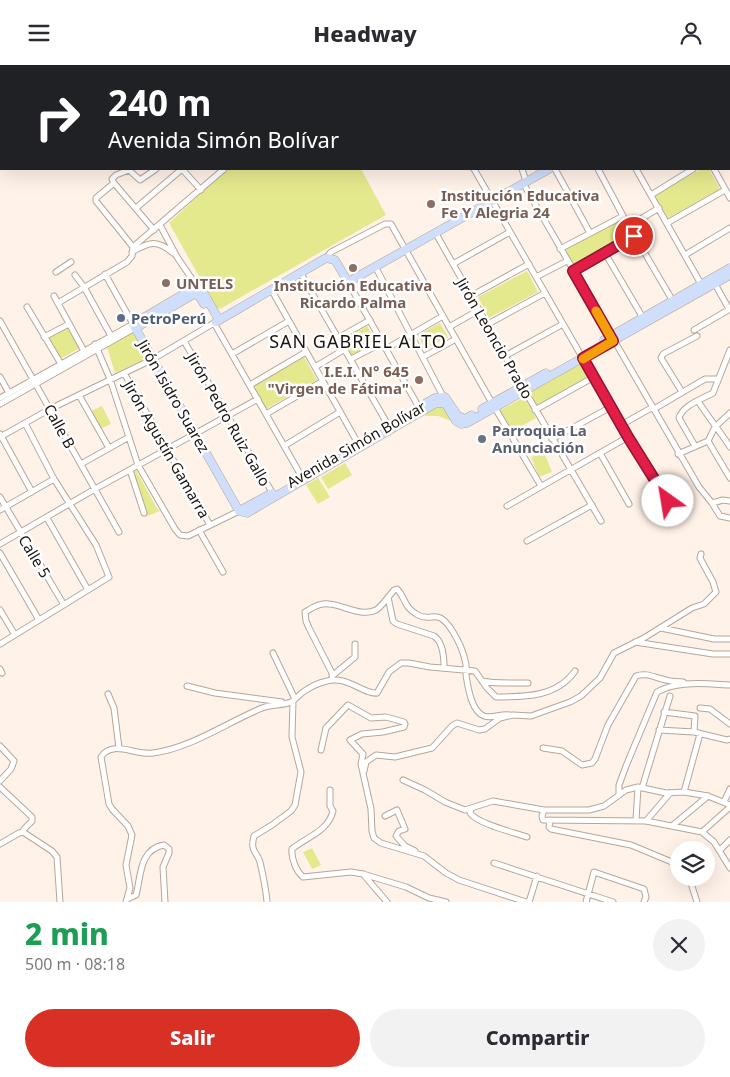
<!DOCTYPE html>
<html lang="es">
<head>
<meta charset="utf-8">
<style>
	body { margin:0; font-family:"Noto Sans",sans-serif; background:#f2f2f3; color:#2b2b33; height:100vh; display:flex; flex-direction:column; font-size:19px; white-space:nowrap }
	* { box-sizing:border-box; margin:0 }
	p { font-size:16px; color:#7c7c81 }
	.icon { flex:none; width:28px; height:28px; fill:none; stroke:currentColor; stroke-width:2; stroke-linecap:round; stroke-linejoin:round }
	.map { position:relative; height:837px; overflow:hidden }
	.drawer { display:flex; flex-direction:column; background:#fff; flex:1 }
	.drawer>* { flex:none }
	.hud { position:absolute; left:0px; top:0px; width:730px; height:105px; box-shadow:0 5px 20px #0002; background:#202124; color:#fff; overflow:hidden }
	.tools { position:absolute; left:670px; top:776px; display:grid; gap:10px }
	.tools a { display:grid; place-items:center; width:45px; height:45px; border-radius:50%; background:#fff; box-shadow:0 5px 20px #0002; font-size:25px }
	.pin { position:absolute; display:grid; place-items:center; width:42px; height:42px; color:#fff; margin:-21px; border:2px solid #fff; border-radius:50%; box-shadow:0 1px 5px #0007 }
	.me { position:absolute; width:55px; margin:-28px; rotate:328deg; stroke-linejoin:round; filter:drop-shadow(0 0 4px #0008) }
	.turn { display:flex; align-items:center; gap:18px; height:105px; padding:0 25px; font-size:22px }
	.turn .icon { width:65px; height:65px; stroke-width:2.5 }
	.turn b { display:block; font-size:35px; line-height:42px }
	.round { display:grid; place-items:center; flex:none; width:52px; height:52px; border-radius:26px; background:#f2f2f3 }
	.summary { display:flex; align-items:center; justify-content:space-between; height:85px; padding:0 25px }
	h1 { font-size:30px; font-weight:800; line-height:38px; color:#1e9e55 }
	.button { display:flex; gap:10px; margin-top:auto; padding:10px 25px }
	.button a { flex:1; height:58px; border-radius:30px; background:#d93025; color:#fff; font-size:20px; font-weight:800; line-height:58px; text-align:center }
	.button a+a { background:#f2f2f3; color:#2b2b33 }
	header { display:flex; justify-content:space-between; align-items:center; height:65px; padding:0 25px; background:#fff; font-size:22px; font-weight:800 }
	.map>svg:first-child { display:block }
</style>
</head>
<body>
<header><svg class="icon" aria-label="menu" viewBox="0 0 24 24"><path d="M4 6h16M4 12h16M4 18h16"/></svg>Headway<svg class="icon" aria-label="person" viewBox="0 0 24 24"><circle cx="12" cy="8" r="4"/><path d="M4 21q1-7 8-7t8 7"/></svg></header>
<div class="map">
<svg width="730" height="837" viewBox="0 0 730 837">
	<rect width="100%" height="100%" fill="#fff2e9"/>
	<path fill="#e5e98e" d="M227,104H361L386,150L220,244L217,243L169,158Z
		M701,104H709L720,124L668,153L654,130Z
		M619,154L629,172L573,203L563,185Z
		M527,206L538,227L489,253L478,232Z
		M440,258L448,272L425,284L418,270Z
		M67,261L80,283L60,294L48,272Z
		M367,261L376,277L351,291L342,275Z
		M133,267L147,293L115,308L107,282Z
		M304,292L317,315L266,344L253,322Z
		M581,297L590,312L537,341L530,327Z
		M523,333H525L536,353L513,366L500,345Z
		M440,339L442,340L451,356L438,351H425V349Z
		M102,341L111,359L100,364L91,346Z
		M544,387L552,407L539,412L531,392Z
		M345,398L352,410L328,424L321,412Z
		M136,405L156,442L160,446L145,452L132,410L133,406Z
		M318,413L330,432L318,439L306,420Z
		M312,783L321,800L312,804L303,787Z"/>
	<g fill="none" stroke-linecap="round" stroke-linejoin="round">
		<g stroke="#b9a598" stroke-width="7">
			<path id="street" d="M262,0V1
				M577,0L578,1
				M5,1L6,0
				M77,1V0
				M139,1V0
				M181,1V0
				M218,1V0
				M298,1V0
				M355,1V0
				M382,1V0
				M417,1H418
				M0,6H1
				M729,21H730
				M0,36H1
				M729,63L730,65
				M729,100L730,99
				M182,104L201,125
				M474,104L628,372L678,452
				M522,104L526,116
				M555,104L590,168
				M598,104L623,151L674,238
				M636,104L701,219
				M714,104L730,133
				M114,118L96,133V136L133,182
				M523,118L699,422L712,438L720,451L730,453
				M651,130L693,104
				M136,143L182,104
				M667,158L725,125
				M160,160L177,192L198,223
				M629,161L659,143
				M154,165L114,118L112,114L116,110L129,105L140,115L156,104
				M435,167L522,321L601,456
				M560,184L623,151
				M132,187C149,177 157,174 173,188
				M605,188L643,253
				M685,190L730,163
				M326,193L331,187L385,159H391L492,338
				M453,199L510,167
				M375,201L445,335
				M573,206L635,171
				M56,207L71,197
				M300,207L388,360
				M75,210L84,222L111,271
				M536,212L567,196
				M348,217L421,346
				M715,219L729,244
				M271,224L360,382
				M54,231L84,286
				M471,231L529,199
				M58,238L127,197L132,191L133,182L224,104
				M27,242L61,299
				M0,256L119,467
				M488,259L545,228
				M449,262L479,245
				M694,265L730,244
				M44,272L69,259
				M338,273L370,255
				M184,276L273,429
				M95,279L110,314L138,400L175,464L180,470L188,471L239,446
				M386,284L443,251
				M232,289L289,256
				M505,291L563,259
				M423,292L456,274
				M351,294L382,278
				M315,302L345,284
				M124,308L210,460
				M0,312L9,328
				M250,320L306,287
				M682,327L661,293L663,289L697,271
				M79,330L109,383
				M0,333L133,259L105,209
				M698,336C708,352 720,366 730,382
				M0,339L135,263
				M495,343L541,421
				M654,344L705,314H718
				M535,345L594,312
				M266,349L323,316
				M621,360L653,342
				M0,369L32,427
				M2,371L50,344L153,294L214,258L303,414
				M552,374L611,342
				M708,376L730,413
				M284,381L340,347
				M695,381L679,353C683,340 702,334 713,328L730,285
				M600,388L629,439
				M678,389L708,376L715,362L730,348
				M81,399L129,372
				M130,405L144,448
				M0,432L64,540
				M712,438L723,435L730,436
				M507,441L628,372
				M0,445L54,414
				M47,453L88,525
				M199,465L223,507
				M527,476L592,440
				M0,479L95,424L258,334
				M0,488L39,555
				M388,532L393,556L397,559L434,571C443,577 444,592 444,602
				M0,545L15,570
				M661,563L714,574H730
				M635,577L713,589H730
				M0,579L109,512L96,480L54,414L25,358
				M273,588L295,634
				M0,604L2,608
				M333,610L309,563L306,556L305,547C309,545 314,541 319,540C337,534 358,554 376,545C381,542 390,530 394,525L397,524C406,533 403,542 418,550C433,558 437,541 453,567C458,575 463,586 465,595C467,600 466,605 466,610C468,622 471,646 484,651C493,654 501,648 510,650
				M332,611L355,592V579
				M482,616C494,619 514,618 528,618
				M187,621L215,628L282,637
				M108,629L114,643L119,683
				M700,643L710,644L730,659
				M664,647L695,651L694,667
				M659,665L694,667L727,675L730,674
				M0,681L14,696L11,704L0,716
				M543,683L562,686L582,700L592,698L595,694L608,660L636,611C647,607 655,613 666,615C671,617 677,616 683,617L686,619
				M321,685L326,663L348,640L371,653L386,652L404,657L405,659L404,662L383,667L362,669L350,675L363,689L361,699L371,744L372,766L374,773L381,778L424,791L446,808L459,815L526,837
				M364,706L366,697L376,690L395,692L432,683L452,661L457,658L479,665L485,664L500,653L513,650L531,651L570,637L581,631L600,613L614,588L644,573L692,543L704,539L716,527L713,517L700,493L701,489
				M403,715L425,725L445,737L465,745L493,736L544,745H589L604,741L626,725L638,722L666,728L684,727L708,731L730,740
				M0,722L32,752V756L24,764L23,767
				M642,723L670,631
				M330,725V741L333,746C328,767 306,772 292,784C291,793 296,806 303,812L351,807L363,809L406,822L429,833L446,837
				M684,727L700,669
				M619,730V720L626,701L657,627C678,615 707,619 730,620
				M724,737L730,724
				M471,744L470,748C478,759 513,767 527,772
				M544,745L542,751L543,755L646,756L702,767L714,777L730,803
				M385,751L397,745L405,764L399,766L396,771L405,781L415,786
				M550,755L549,762L551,764L631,780L679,800
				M636,755L638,722
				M646,756L670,728
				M672,761L708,731
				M702,767L730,742
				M0,779L19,768L23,767L52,786L57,792L60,837
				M720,785L730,775
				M494,798L613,837
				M363,809L387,837
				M689,812L697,837
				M127,834L136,830C141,812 139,784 164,780L169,784V788L163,802L165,837
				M126,837L130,823L126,800L132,770L128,761L112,744L109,739L101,692C112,674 136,691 153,688C191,683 226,658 262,643C271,639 282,641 291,637C295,635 299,630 303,627C310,622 318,618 327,616C346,610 365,630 377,628L389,607L401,598H409L430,602L475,606L487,623L496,632C525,632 557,632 575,606
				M267,837C266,824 263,810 260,797C256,785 250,787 254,771L272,760L291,746L295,740L301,707L292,672L293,636
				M529,837L537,811
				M586,837L594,807L644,824L646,832L644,837"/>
		</g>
		<g stroke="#b9a598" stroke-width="9">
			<path id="secondary" d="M699,1L700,0
				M219,255L202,225L198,223H194L133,259L239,446L247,448L436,338H445L456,356L461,359L467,358L730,210
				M216,257L326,193L335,195L348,217L549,104
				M139,261L194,229L199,231L204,239
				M604,275L730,203
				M426,338L435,333L445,332L458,351L465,354L472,350
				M482,344L546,308
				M239,446L272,428"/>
		</g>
		<use href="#street" stroke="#fff" stroke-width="5"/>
		<use href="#secondary" stroke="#cfdefa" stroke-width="8"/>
	</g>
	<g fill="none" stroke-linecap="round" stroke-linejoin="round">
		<g stroke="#92132f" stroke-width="12">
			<path id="route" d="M634,171L573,206L613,276L583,293L628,372L668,436"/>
		</g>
		<use href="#route" stroke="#e11d48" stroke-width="9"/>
		<path stroke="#f59e0b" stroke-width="9" d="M583,294L613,276L596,246"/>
	</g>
	<g fill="#8d6e63" stroke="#fff" stroke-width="2">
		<circle cx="431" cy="139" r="5"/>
		<circle cx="353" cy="203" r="5"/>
		<circle cx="166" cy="218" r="5"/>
		<circle cx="419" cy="315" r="5"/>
	</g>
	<circle fill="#5c6f8a" stroke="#fff" stroke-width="2" cx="121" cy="253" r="5"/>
	<circle fill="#6b7280" stroke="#fff" stroke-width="2" cx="482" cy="374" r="5"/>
	<g text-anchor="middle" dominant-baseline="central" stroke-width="5" stroke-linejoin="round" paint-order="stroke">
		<g font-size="15" font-weight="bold" fill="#785e54" stroke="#fff" text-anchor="start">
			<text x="441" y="130">Institución Educativa<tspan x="441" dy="17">Fe Y Alegria 24</tspan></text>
			<text x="176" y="218">UNTELS</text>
			<text x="353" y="220" text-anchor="middle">Institución Educativa<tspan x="353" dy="17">Ricardo Palma</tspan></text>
			<text x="409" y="306" text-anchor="end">I.E.I. N° 645<tspan x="409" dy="17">"Virgen de Fátima"</tspan></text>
		</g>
		<g font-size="15" font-weight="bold" fill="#4e5e75" stroke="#fff" text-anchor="start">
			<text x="131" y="253">PetroPerú</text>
		</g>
		<g font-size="15" fill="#1b140f" stroke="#fff">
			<text transform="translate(495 273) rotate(60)">Jirón Leoncio Prado</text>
			<text transform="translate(174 331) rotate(60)">Jirón Isidro Suarez</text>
			<text transform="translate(229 354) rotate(60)">Jirón Pedro Ruiz Gallo</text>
			<text transform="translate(60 361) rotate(61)">Calle B</text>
			<text transform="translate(356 379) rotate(-30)">Avenida Simón Bolívar</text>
			<text transform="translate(167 384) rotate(60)">Jirón Agustín Gamarra</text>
			<text transform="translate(35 491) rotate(59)">Calle 5</text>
		</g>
		<g font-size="15" font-weight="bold" fill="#5b616d" stroke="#fff" text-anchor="start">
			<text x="492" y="365">Parroquia La<tspan x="492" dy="17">Anunciación</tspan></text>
		</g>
		<g font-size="18" letter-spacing="1" fill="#1b140f" stroke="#fff">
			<text x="358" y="276">SAN GABRIEL ALTO</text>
		</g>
	</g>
</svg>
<div class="tools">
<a><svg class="icon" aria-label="layers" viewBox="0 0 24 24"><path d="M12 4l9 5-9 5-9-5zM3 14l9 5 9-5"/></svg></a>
</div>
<div class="pin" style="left:634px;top:171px;background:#d93025"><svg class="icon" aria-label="arrive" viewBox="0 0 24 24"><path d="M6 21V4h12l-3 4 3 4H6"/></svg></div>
<svg class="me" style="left:668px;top:436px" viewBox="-20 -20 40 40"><circle r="19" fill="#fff"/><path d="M0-13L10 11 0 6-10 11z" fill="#e11d48"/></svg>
<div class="hud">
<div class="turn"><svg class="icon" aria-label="right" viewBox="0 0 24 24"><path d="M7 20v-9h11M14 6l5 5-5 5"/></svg><div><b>240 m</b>Avenida Simón Bolívar</div></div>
</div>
</div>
<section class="drawer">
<div class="summary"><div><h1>2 min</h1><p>500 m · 08:18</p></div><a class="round"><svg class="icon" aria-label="close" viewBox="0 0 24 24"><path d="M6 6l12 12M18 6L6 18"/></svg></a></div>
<div class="button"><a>Salir</a><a>Compartir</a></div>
</section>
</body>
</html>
